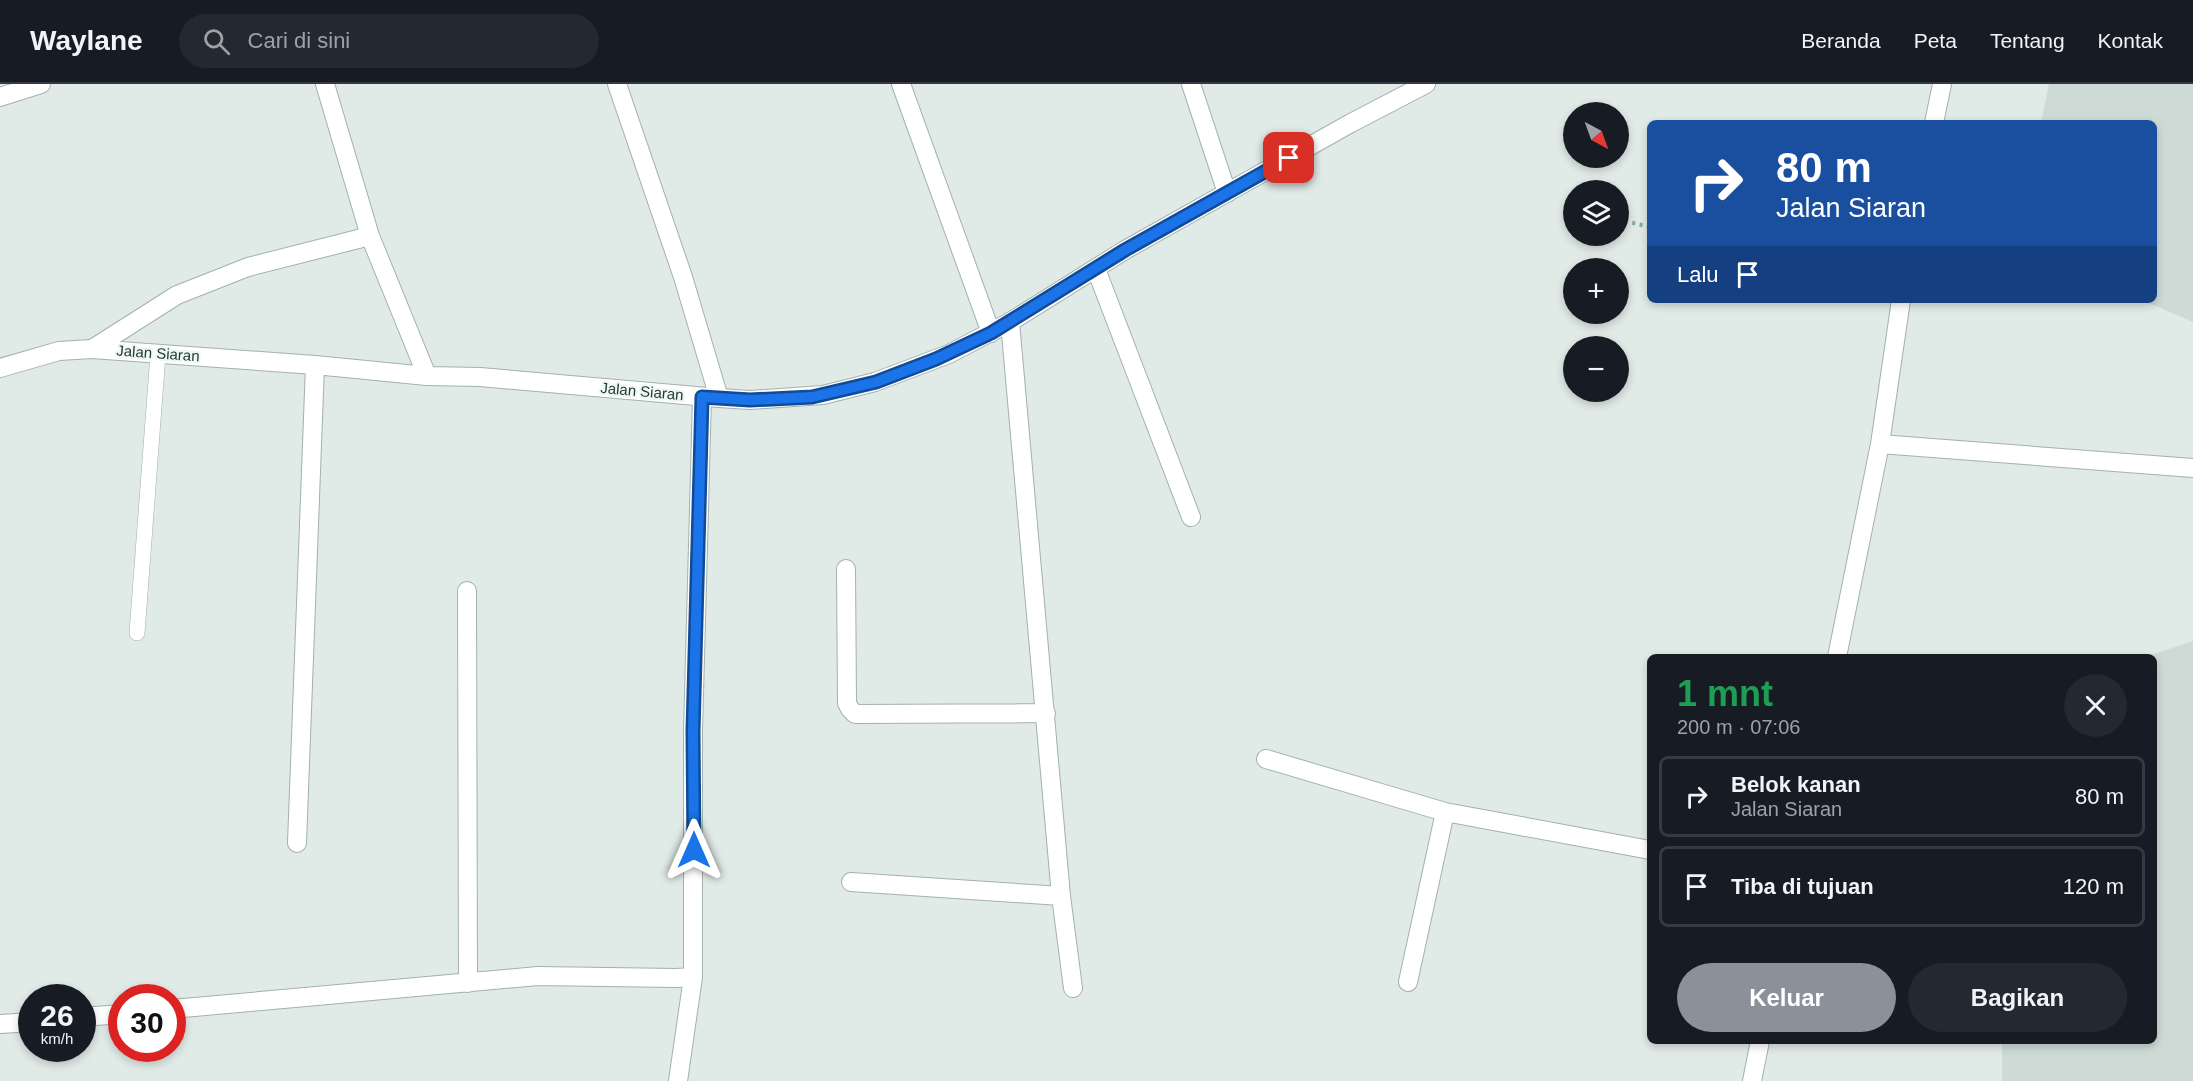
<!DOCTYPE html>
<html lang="id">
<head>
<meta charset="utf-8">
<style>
	body { margin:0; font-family:Arial,sans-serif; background:#242831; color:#f1f3f6; height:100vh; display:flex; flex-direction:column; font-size:22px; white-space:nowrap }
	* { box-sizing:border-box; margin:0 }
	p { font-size:20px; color:#9ea1a6 }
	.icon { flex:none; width:33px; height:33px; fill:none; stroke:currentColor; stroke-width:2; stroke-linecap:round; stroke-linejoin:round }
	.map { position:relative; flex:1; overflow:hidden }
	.sheet { position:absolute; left:1647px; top:570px; width:510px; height:390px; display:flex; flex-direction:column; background:#171b24; border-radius:9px; box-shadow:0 3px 9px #0003 }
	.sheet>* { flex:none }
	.top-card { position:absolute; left:1647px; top:36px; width:510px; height:183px; border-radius:9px; box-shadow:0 3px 9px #0003; background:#1a4fa0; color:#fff; overflow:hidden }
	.needle { width:39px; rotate:139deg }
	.controls { position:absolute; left:1563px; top:18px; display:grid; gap:12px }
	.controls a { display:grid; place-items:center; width:66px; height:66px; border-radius:50%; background:#171b24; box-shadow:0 3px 9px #0003; font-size:30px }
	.speed { position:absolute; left:18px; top:900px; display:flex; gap:12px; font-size:30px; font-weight:700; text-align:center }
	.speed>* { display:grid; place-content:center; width:78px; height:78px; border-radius:50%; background:#171b24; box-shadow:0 3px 9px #0003; line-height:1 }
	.speed small { font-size:15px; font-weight:400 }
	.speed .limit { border:9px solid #d22; background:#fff; color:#111 }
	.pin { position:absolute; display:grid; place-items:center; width:51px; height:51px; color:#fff; margin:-26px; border-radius:12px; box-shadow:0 3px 9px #0006 }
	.me { position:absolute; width:66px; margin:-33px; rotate:0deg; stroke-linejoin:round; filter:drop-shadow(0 0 4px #0008) }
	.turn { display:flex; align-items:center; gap:21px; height:126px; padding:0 30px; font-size:27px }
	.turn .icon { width:78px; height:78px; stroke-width:2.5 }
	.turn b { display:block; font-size:42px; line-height:51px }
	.then { display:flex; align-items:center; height:57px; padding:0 30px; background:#0003; gap:12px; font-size:22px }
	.round { display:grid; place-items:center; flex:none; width:63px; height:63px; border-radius:32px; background:#242831 }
	.head { display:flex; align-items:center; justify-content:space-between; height:102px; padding:0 30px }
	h1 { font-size:36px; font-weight:700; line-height:45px; color:#1e9e55 }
	.primary-button { display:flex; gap:12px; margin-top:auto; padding:12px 30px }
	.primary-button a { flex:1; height:69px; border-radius:36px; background:#8c9099; color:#fff; font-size:24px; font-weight:700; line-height:69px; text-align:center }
	.primary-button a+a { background:#242831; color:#f1f3f6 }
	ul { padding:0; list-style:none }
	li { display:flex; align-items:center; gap:18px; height:81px; margin:0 12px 9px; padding:0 18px; border:3px solid #363941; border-radius:9px }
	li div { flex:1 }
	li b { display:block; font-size:22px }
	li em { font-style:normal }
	header { display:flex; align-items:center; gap:36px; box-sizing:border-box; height:84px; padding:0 30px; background:#171b24; border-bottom:2px solid #363941 }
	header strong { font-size:28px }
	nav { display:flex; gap:33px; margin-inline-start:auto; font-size:21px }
	.search { width:420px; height:54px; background:#242831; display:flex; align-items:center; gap:15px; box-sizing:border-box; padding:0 21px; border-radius:33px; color:#9ea1a6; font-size:22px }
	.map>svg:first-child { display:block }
</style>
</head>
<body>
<header>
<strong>Waylane</strong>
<div class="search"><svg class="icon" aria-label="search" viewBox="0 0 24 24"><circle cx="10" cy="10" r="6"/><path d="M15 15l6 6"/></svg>Cari di sini</div>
<nav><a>Beranda</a><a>Peta</a><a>Tentang</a><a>Kontak</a></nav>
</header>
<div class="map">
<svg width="2193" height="997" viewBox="0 0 2193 997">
	<rect width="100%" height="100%" fill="#e0eae7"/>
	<path fill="#cedad6" d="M2049,0H2193V238L2142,216H2154V39H2041Z
		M2193,557V997H2002V957H2154V573H2145Z"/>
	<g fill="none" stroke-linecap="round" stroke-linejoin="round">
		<g stroke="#a3b1af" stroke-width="16">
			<path id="service" d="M137,549L158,270"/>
		</g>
		<g stroke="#a3b1af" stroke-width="20">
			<path id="minor" d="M325,0L370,152L427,292
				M617,0L683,193L719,314
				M901,0L991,249
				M1191,0L1227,109
				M0,13L41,0
				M1934,39L1942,0
				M1096,185L1191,433
				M1010,238L1061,812L1073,904
				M92,265L177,211L248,183L370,152
				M1880,360L2193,384
				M846,485L847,619L850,625L855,630L1046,629
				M467,507L468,899
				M1837,573L1880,360L1901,216
				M1266,675L1445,728L1650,766
				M297,759L315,281
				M851,798L1061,812
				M1408,898L1445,728
				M172,925L538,892L676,894L693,893V647L702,313
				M82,933L122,930
				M0,940L32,938
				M678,997L693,893
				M1752,997L1760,957"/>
		</g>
		<g stroke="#a3b1af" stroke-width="20">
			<path id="tertiary" d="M0,284L59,267L92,265L315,281L427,292L480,293L719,314L750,316L823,311L875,298L949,270L1010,238L1125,166L1351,39L1426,0"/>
		</g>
		<path stroke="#81aca6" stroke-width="4" stroke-dasharray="3 4.5" stroke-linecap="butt" d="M1625,137L1650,143"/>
		<use href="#service" stroke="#fff" stroke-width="15"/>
		<use href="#minor" stroke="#fff" stroke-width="18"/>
		<use href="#tertiary" stroke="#fff" stroke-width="18"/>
	</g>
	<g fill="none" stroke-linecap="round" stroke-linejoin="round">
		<g stroke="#114b97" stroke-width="15">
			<path id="route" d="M694,766L693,647L702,313L750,316L812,313L876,298L936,275L991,249L1125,166L1289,74"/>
		</g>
		<use href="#route" stroke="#1a73e8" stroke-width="10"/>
	</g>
	<g text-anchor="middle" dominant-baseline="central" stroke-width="4.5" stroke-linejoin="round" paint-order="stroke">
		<g font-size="15" fill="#213937" stroke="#f0f7f4">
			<text transform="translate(158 269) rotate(4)">Jalan Siaran</text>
			<text transform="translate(642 307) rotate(5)">Jalan Siaran</text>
		</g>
	</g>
</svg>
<div class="controls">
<a><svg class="needle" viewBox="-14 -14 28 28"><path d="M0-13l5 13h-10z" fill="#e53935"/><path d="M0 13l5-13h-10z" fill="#9ea1a6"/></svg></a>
<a><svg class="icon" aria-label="layers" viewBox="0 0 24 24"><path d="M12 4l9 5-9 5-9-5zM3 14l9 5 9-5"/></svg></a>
<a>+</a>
<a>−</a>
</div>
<div class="speed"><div>26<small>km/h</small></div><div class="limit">30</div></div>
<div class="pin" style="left:1289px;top:74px;background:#d93025"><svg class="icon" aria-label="arrive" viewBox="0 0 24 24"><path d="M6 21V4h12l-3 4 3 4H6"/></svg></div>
<svg class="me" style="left:694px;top:766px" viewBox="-20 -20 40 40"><path d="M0-17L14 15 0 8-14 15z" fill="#1a73e8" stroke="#fff" stroke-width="4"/></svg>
<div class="top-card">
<div class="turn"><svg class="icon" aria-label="right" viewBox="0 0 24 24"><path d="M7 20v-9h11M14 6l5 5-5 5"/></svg><div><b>80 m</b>Jalan Siaran</div></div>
<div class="then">Lalu<svg class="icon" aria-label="arrive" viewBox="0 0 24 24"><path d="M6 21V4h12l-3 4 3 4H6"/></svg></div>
</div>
<section class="sheet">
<div class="head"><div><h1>1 mnt</h1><p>200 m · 07:06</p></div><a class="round"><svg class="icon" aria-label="close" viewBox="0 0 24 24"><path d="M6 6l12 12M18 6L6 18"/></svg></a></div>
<ul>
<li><svg class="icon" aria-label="right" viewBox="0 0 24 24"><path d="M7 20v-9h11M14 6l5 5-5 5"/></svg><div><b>Belok kanan</b><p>Jalan Siaran</p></div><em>80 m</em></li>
<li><svg class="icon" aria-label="arrive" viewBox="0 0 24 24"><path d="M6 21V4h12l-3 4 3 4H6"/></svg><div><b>Tiba di tujuan</b></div><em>120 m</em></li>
</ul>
<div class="primary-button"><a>Keluar</a><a>Bagikan</a></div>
</section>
</div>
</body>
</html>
